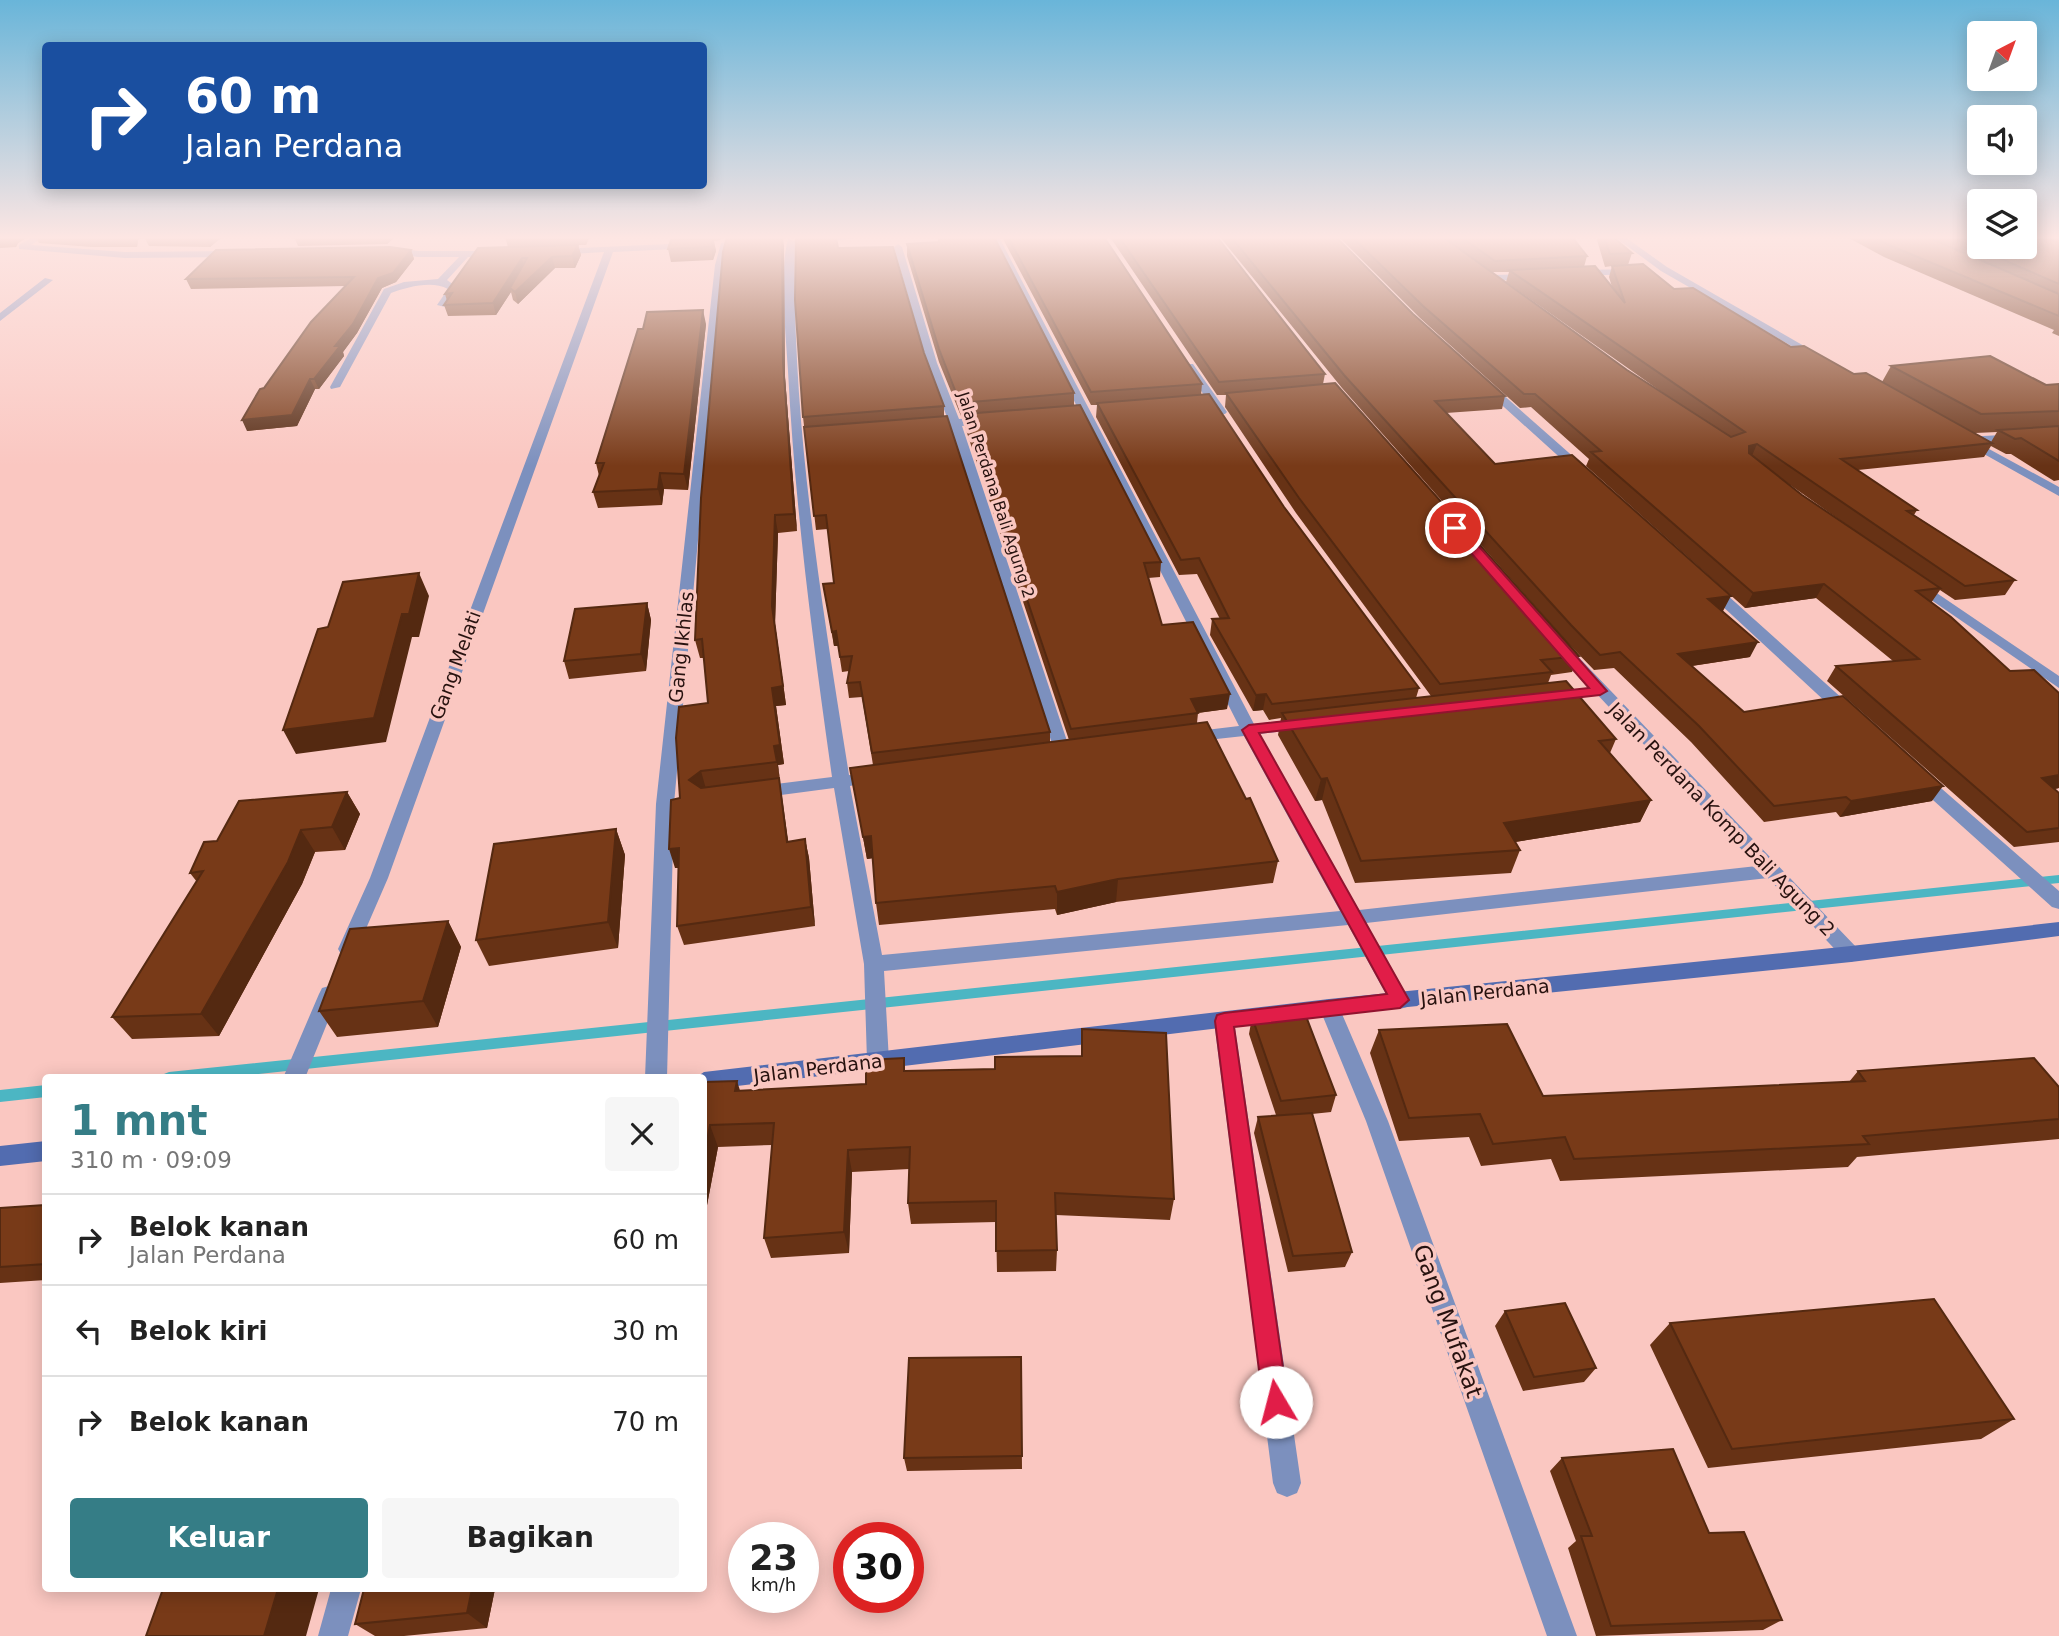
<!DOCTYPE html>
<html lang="id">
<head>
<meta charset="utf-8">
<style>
	body { margin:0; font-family:"DejaVu Sans",sans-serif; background:#f6f6f6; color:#222; height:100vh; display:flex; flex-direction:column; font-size:26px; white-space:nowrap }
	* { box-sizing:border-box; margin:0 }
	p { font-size:23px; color:#767676 }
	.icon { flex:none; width:38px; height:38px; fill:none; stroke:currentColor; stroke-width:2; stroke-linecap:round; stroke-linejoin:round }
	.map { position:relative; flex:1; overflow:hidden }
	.details { position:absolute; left:42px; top:1074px; width:665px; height:518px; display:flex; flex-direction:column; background:#fff; border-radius:7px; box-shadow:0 4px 18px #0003 }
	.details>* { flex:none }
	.guide { position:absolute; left:42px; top:42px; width:665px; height:147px; border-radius:7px; box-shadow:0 4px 18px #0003; background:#1a4fa0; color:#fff; overflow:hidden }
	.needle { width:46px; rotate:41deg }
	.tools { position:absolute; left:1967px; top:21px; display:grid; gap:14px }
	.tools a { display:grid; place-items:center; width:70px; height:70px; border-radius:7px; background:#fff; box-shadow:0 4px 18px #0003; font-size:35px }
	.speed { position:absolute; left:728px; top:1522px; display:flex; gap:14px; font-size:35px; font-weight:700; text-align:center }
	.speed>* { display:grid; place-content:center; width:91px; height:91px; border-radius:50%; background:#fff; box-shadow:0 4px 18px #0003; line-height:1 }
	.speed small { font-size:18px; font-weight:400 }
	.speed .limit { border:10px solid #d22; background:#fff; color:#111 }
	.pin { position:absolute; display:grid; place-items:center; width:60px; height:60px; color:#fff; margin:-30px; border:4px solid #fff; border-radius:50%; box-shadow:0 2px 7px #0007 }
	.me { position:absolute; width:77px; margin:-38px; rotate:352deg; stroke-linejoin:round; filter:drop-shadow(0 0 5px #0008) }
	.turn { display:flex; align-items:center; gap:24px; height:147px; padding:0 28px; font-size:32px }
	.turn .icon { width:91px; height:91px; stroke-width:2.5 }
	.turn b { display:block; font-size:49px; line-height:60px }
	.round { display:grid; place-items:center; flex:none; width:74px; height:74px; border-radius:7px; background:#f6f6f6 }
	.head { display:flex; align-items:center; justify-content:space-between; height:119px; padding:0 28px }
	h1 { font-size:42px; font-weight:700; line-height:52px; color:#357d86 }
	.button { display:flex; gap:14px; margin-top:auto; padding:14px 28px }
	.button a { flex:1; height:80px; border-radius:7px; background:#357d86; color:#fff; font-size:28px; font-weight:700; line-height:80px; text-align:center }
	.button a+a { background:#f6f6f6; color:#222 }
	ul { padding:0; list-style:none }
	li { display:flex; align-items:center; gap:21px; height:91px; padding:0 28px; border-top:2px solid #e0e0e0 }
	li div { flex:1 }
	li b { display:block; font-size:26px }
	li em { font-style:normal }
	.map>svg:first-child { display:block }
</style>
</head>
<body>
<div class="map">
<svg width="2059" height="1636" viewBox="0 0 2059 1636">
	<rect width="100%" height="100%" fill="#fac7c1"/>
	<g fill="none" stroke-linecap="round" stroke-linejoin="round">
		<path fill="#4cb6c3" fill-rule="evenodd" d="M2059,875V883L221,1078H163L164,1074L169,1072Z
			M46,1085V1097L0,1102V1090Z"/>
		<path fill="#7c90be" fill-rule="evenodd" d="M33,237H43L31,245L125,252L234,251L238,254L234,257L125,258L19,249V245Z
			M828,237H862L815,244L811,241Z
			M991,237H999L1254,724L1301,719L1309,724L1301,729L1259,734L1359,910L1757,866L1554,648V642H1564L1858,949L1861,954L1858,959L1851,962L1844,959L1768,878L1366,923L1410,1001L1407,1007L1400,1009L1393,1007L1348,925L884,971L889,1061L886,1067L878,1070L870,1067L867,1061L864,964L834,788L759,798L750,792L759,786L832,777C813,642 795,508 788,371C786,336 779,272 788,239L795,241C791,420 821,598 849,775L859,776L861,780L859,784L850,786L882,955L1340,911L1244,736L1189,742L1181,737L1189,732L1239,726Z
			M1615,237H1625L1667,267L1825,358L1816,360L1661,271Z
			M748,241L751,246L728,247L723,265L674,804L667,1078H645L656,804L715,265L721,243Z
			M692,243L695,248L613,252L388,878L355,954L348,957L341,954L338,949L370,878L604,252L556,255L552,252L556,249Z
			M898,244L902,247L937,363L959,419L987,417L993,420L987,423L962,426L1071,753L1069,757L1063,758L1055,753L950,427L928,428L922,425L928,422L948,420L927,363L894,247Z
			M388,247L418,251H496L500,254L496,257H468L447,280L458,288L445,307L437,305L448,289C432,280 407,287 391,293L340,387L331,389L330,387L384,289L404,282L438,279L459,257H418L385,252Z
			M1636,269L1633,274L1577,276L1572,273L1577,270Z
			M1534,274L1531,279L1490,281L1485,278L1490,275Z
			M45,278L53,280L0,321V313Z
			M1185,364H1193L1227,412L1225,414H1217L1184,366Z
			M1483,384H1491L1585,467V473H1577L1483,388Z
			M2059,432V438L1978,443L2059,487V496L1959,440L1965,437Z
			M1916,579L2059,676V688L1911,586V580Z
			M1711,584L1716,585L1854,709L1856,713L1854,717H1842L1706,591V585Z
			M1920,773L1926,775L2059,891V909L2052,907L1914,783L1912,779L1914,775Z
			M329,986L336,988L339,994L305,1078H283L319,994L322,988Z
			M1329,999L1336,1001L1339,1007L1388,1121L1577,1636H1547L1366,1121L1319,1007L1322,1001Z
			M1224,1013L1231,1015L1234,1021L1301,1483L1297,1493L1287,1497L1277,1493L1273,1483L1214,1021L1217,1015Z
			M331,1589H361L348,1636H318Z"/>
		<path fill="#526cb0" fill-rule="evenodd" d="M2059,922V936L1851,962L1329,1015L704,1090V1078H695L704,1072L1329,999L1851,946Z
			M46,1141V1161L0,1166V1146Z"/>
	</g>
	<path fill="#673215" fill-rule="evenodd" d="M0,237H28L18,243L16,247L0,248Z
		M36,237H142L138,240L137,247H92L39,243Z
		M144,237H222L210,247L149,246Z
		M294,237H395L387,244L298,246Z
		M505,237H589V238L586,245H578L581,255L575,268H555L518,304L513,300L511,292L496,315L448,316L444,305L447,301L445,294L508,247Z
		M676,237H722L720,240L714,241L716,251L713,260L671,262L668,249L677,239Z
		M727,237H787H783L784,247L785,378L797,531L778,533L775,624L786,705L776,706L784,764L778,765L780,781H779L788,842L805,839L809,858L815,926L684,945L677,926L679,868H675L680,798L708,703L704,658H700L695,640Z
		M1002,237H1104L1202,384L1201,395L1419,688L1416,698L1431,696L1296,513L1225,407L1226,395H1217L1110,237H1217L1325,374L1323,384L1579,656L1572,672L1551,675L1548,683L1616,739L1610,753L1651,800L1640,822L1515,842L1520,850L1511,873L1355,883L1322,800L1315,801L1278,735L1281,718L1269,720L1263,710L1253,711L1210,635L1212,619H1220L1197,574L1179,575L1096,417L1097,405H1091Z
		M1220,237H1336L1413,314L1505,396L1502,409L1446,413L1495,464L1723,611L1750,657L1692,666L1744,712L1932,801L1840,817L1836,812L1764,822L1691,742L1614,668L1594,670L1565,640L1342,388Z
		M1339,237H1572L1587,256L1584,267L1612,287L1609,277L1612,266L1605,267L1597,240L1598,237H1613L1632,253L1628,265L1791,347L1854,374L1882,382L1891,366L2046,385L2059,384V480L2054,481L2011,454H2006L1991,446L1984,457L1858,470L1917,510L1914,515L2015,580L2005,595L1955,600L1940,590L1931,603L2059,788L2055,789L2059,793V842L2014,847L1827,681L1836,666L1893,661L1816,598L1745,608L1586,466L1589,459L1531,407L1520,408L1420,318ZM1492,272H1509L1506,282L1673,400L1627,370ZM1997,432L1991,442L1975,433ZM1786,482L1861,535L1802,495Z
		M1847,237H2059V336L2052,333L2054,330L1884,257Z
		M907,244L1074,393V406L1161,562L1160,577L1148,578L1162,625L1227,709L1198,713L1197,723L1278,861L1273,883L1116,902L1057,915L1055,909L879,925L876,903L873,858L867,859L850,768L873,765L862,697L849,698L847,683L849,671L842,672L838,646H834L823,584L834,583L828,529L816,530L803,417L838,248L924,353L944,406V416L1050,732V742L1069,740L965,427L964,416H961L939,362L907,256Z
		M411,250L414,259L396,282L382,288L357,333L343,352L344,356L319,389H315L297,426L247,431L345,286L191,289L186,279Z
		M706,324L688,490L664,489L662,505L598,508L593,492L599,476L596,463Z
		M647,603L651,620L646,671L569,679L564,661Z
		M347,792L360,814L345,850L315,852L302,884L219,1036L132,1039L112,1017L197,882L190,873Z
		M616,829L625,855L618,948L489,966L476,940Z
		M448,921L461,947L438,1027L337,1037L319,1011Z
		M1252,1017L1336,1095L1331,1112L1312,1114L1352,1252L1345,1267L1288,1272L1254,1133L1258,1117L1276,1115L1249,1034Z
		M1082,1029L1174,1199L1170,1220L1056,1215L1057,1250L1056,1271L997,1272L996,1222L911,1224L908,1203L909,1169L852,1172L849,1253L771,1258L764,1238L772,1145L718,1147L704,1221V1082L740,1091L866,1084L905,1071L995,1069L1081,1056Z
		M1379,1030L1543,1096L1849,1082L1858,1071L2059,1087V1139L1857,1157L1848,1167L1560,1181L1551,1159L1481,1166L1469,1137L1399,1141L1370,1053Z
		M46,1204V1280L0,1283V1208L45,1205Z
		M1505,1311L1596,1368L1584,1382L1523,1391L1495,1326Z
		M1670,1323L2014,1419L1981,1439L1708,1468L1650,1345Z
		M1021,1357L1022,1469L907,1471L904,1458Z
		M1562,1458L1709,1533L1782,1620L1763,1630L1596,1636L1568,1548L1576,1541L1550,1471Z
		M495,1589L487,1628L404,1636H375L355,1624Z"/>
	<path fill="#542911" d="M11,237H28L18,243L16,247Z
		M132,237H142L138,240L137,247Z
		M205,237H222L210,247Z
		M384,237H395L387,244Z
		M584,237H589L586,245Z
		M782,237L784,247L785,378L797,531L794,514L783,362Z
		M713,238L716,251L713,260L711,247Z
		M578,245L581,255L575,268L572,256Z
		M411,250L414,259L396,282L382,288L357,333L343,352L344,356L319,389L314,379L378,278Z
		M552,257L555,268L518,304L515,292Z
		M522,258L525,270L510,288L511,292L496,315L493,303Z
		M703,310L706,324L688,490L684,474Z
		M310,379L315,389L297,426L247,431L242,420Z
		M1757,444L1751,458L1743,459L1749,446Z
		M660,473L664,489L662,505L658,489Z
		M775,515L778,533L775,624L786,705L776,706L784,764L778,765L780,781L774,746L772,688V606Z
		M419,573L429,596L419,637H412L386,742L296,754L283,730L402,614Z
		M1824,584L1816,598L1745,608L1753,593Z
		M1731,596L1723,611L1701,614L1708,599Z
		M647,603L651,620L646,671L641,654Z
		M836,631L838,646H834L832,632Z
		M1758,642L1750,657L1671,669L1678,654Z
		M1230,694L1227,709L1189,714L1191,699Z
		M1266,694L1263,710L1253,711L1256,695Z
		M701,771L706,789L695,799L689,780Z
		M2059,775V788L2030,794L2042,778Z
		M779,778L782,797L791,861L787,842Z
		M1327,778L1322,800L1315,801L1321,779Z
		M1943,786L1932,801L1840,817L1851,801Z
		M347,792L360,814L345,850L332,827Z
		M1651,800L1640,822L1496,845L1504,823Z
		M616,829L625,855L618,948L608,922Z
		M301,830L315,852L302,884L219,1036L201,1014Z
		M871,836L874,858L867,859L863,837Z
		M805,839L809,858L815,926L811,907Z
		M679,848L685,867L675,868L669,849Z
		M1118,879L1116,902L1057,915V892Z
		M448,921L461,947L438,1027L423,1001Z
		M737,1081L744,1103L735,1091Z
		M710,1125L718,1147L704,1221V1157Z
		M848,1150L852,1172L849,1253L844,1232Z
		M278,1589H319L306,1636H264Z
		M472,1589H495L487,1628L467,1613Z"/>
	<path fill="#783a18" stroke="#542911" stroke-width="2" d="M727,237H782L783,362L794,514L775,515L772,606L783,686L772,688L780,745L774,746L777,762L701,771L689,780L701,788L779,778L787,842L805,839L811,907L677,926L679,848L669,849L671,800L680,798L676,738L679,707L708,703L702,639L695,640L701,498L723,252Z
		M796,237H836L838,248L893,247L924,353L944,406L803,417L795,300Z
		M939,237H994L1074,393L960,403L939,349L907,244L939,242Z
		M1008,237H1104L1202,384L1091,392Z
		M1119,237H1217L1325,374L1219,382Z
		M1231,237H1336L1413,314L1505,396L1435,401L1495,464L1572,455L1731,596L1708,599L1758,642L1678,654L1744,712L1843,696L1943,786L1851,801L1846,797L1774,806L1699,726L1620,652L1600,655L1571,625L1344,375Z
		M1352,237H1443L1627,370L1731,437L1745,432L1509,270L1595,266L1625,303L1612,266L1643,264L1674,289L1693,288L1791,347L1804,346L1854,374L1866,373L1992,443L1841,459L1917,510L1907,511L2015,580L1965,586L1757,444L1749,446V453L1802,495L1940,588L1916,591L1951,617L2010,671L2034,670L2059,693V775L2042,778L2059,793V828L2027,832L1836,666L1919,659L1824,584L1753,593L1591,452L1601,451L1535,394H1524L1423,306Z
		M1461,237H1572L1587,256L1495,261Z
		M1604,237H1613L1632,253L1610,254Z
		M1874,237H1927L2059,294V316L1889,245Z
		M1951,237H1979V247H2025V237H2044L2059,243V284Z
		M713,238L711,247L668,249L671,240Z
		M578,245L572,256L552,257L515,292L510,288L527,258H522L493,303L444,305L452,293L445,294L478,248Z
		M390,247L411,250L393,273L378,278L353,324L335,346H340L314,379H310L292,415L242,420L260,389L264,388L311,322L354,277L186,279L216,250Z
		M703,310L684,474L660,473L658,489L593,492L604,463H596L638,329H643L647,312Z
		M1990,356L2046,385L2059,384V411L1981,414L1891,366Z
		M1335,383L1579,656L1541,660L1552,672L1440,684L1299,498L1226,393Z
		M1209,394L1284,507L1419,688L1272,704L1266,694L1256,695L1212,619L1229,618L1199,558L1181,560L1097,403Z
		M1080,405L1161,562L1144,563L1162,625L1193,622L1230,694L1191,699L1198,713L1071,729L964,414Z
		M947,416L1050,732L872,753L860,682L847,683L852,656L840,657L836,631L832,632L823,584L834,583L826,515L814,516L804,427Z
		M2059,426V461L2021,438L2015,439L1998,430Z
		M419,573L409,614H402L374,718L283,730L318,629L328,627L343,582Z
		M647,603L641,654L564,661L575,609Z
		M1566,681L1616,739L1599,741L1651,800L1504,823L1520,850L1361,861L1327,778L1321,779L1282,713Z
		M1207,722L1246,799L1250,798L1278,861L1118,879L1057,892L1055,886L876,903L871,836L863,837L850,768Z
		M347,792L332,827L301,830L288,862L201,1014L112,1017L203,871L190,873L204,842L217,841L239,801Z
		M616,829L608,922L476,940L494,844Z
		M448,921L423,1001L319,1011L350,929Z
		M1304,1011L1336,1095L1281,1101L1252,1017Z
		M1507,1024L1543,1096L1865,1081L1858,1071L2034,1058L2059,1087V1119L1863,1136L1869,1144L1574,1159L1565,1137L1493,1144L1480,1114L1409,1118L1379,1030Z
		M1082,1029L1166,1033L1174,1199L1055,1193L1057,1250L996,1251V1201L908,1203L910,1147L848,1150L844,1232L764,1238L774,1123L710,1125L704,1157V1082L737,1081L735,1091L866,1084V1060L904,1058V1071L995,1069V1057L1082,1056Z
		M1312,1113L1352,1252L1293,1256L1258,1117Z
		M46,1204V1264L0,1267V1208L45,1205Z
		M1934,1299L2014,1419L1732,1449L1670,1323Z
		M1565,1303L1596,1368L1534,1377L1505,1311Z
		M1021,1357L1022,1456L904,1458L909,1358Z
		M1673,1449L1709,1533L1744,1532L1782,1620L1611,1626L1581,1536H1592L1562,1458Z
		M163,1589H278L264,1636H146Z
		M364,1589H472L467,1613L355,1624Z"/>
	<linearGradient id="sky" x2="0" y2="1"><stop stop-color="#69b5d9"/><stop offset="0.51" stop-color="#fde6e3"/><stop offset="1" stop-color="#fde6e3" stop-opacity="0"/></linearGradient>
	<rect width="2059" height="466" fill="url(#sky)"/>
	<path fill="#e11d48" stroke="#92132f" stroke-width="2" d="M1451,525H1460L1607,691L1600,695L1259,733L1409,1000L1400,1008L1234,1027L1288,1402L1284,1410L1276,1414L1267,1410L1263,1402L1215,1021L1217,1015L1224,1013L1387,994L1242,730L1249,725L1589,688L1451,530Z"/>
	<g text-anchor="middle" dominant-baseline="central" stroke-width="7" stroke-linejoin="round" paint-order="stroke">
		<g font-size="16" fill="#27120f" stroke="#fac7c1">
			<text transform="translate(996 495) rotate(72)">Jalan Perdana Bali Agung 2</text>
		</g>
		<g font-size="19" fill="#27120f" stroke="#fac7c1">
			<text transform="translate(681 647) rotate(-84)">Gang Ikhlas</text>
			<text transform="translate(455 665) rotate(-70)">Gang Melati</text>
			<text transform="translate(1722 819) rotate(46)">Jalan Perdana Komp Bali Agung 2</text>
			<text transform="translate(1485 992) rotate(-6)">Jalan Perdana</text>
			<text transform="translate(818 1068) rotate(-7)">Jalan Perdana</text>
		</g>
		<g font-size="23" fill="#27120f" stroke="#fac7c1">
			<text transform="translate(1448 1321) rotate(70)">Gang Mufakat</text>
		</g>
	</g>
</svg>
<div class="tools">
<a><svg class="needle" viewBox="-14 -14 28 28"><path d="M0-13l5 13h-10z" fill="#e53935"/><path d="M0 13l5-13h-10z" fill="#767676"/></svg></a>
<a><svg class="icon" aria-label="sound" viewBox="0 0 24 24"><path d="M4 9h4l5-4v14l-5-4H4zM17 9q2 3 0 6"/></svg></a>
<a><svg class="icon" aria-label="layers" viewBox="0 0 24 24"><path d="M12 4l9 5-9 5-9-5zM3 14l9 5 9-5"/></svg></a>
</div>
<div class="speed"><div>23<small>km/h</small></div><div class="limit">30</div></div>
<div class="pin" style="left:1455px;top:528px;background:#d93025"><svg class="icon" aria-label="arrive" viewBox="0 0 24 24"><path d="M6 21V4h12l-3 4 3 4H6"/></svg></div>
<svg class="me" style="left:1276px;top:1402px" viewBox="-20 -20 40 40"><circle r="19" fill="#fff"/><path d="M0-13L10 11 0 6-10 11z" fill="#e11d48"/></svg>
<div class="guide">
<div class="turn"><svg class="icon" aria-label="right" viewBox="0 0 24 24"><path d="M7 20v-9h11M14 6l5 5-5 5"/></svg><div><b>60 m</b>Jalan Perdana</div></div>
</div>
<section class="details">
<div class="head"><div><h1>1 mnt</h1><p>310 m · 09:09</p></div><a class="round"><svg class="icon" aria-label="close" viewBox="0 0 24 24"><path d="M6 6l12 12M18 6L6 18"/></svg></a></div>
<ul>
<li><svg class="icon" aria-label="right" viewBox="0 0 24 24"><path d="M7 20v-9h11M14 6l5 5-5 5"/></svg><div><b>Belok kanan</b><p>Jalan Perdana</p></div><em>60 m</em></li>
<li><svg class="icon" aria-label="left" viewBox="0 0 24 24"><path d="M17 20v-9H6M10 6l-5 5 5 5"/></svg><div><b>Belok kiri</b></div><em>30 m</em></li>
<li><svg class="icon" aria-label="right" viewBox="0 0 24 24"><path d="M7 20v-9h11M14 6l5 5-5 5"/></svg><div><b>Belok kanan</b></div><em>70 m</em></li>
</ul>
<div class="button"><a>Keluar</a><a>Bagikan</a></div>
</section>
</div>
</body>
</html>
